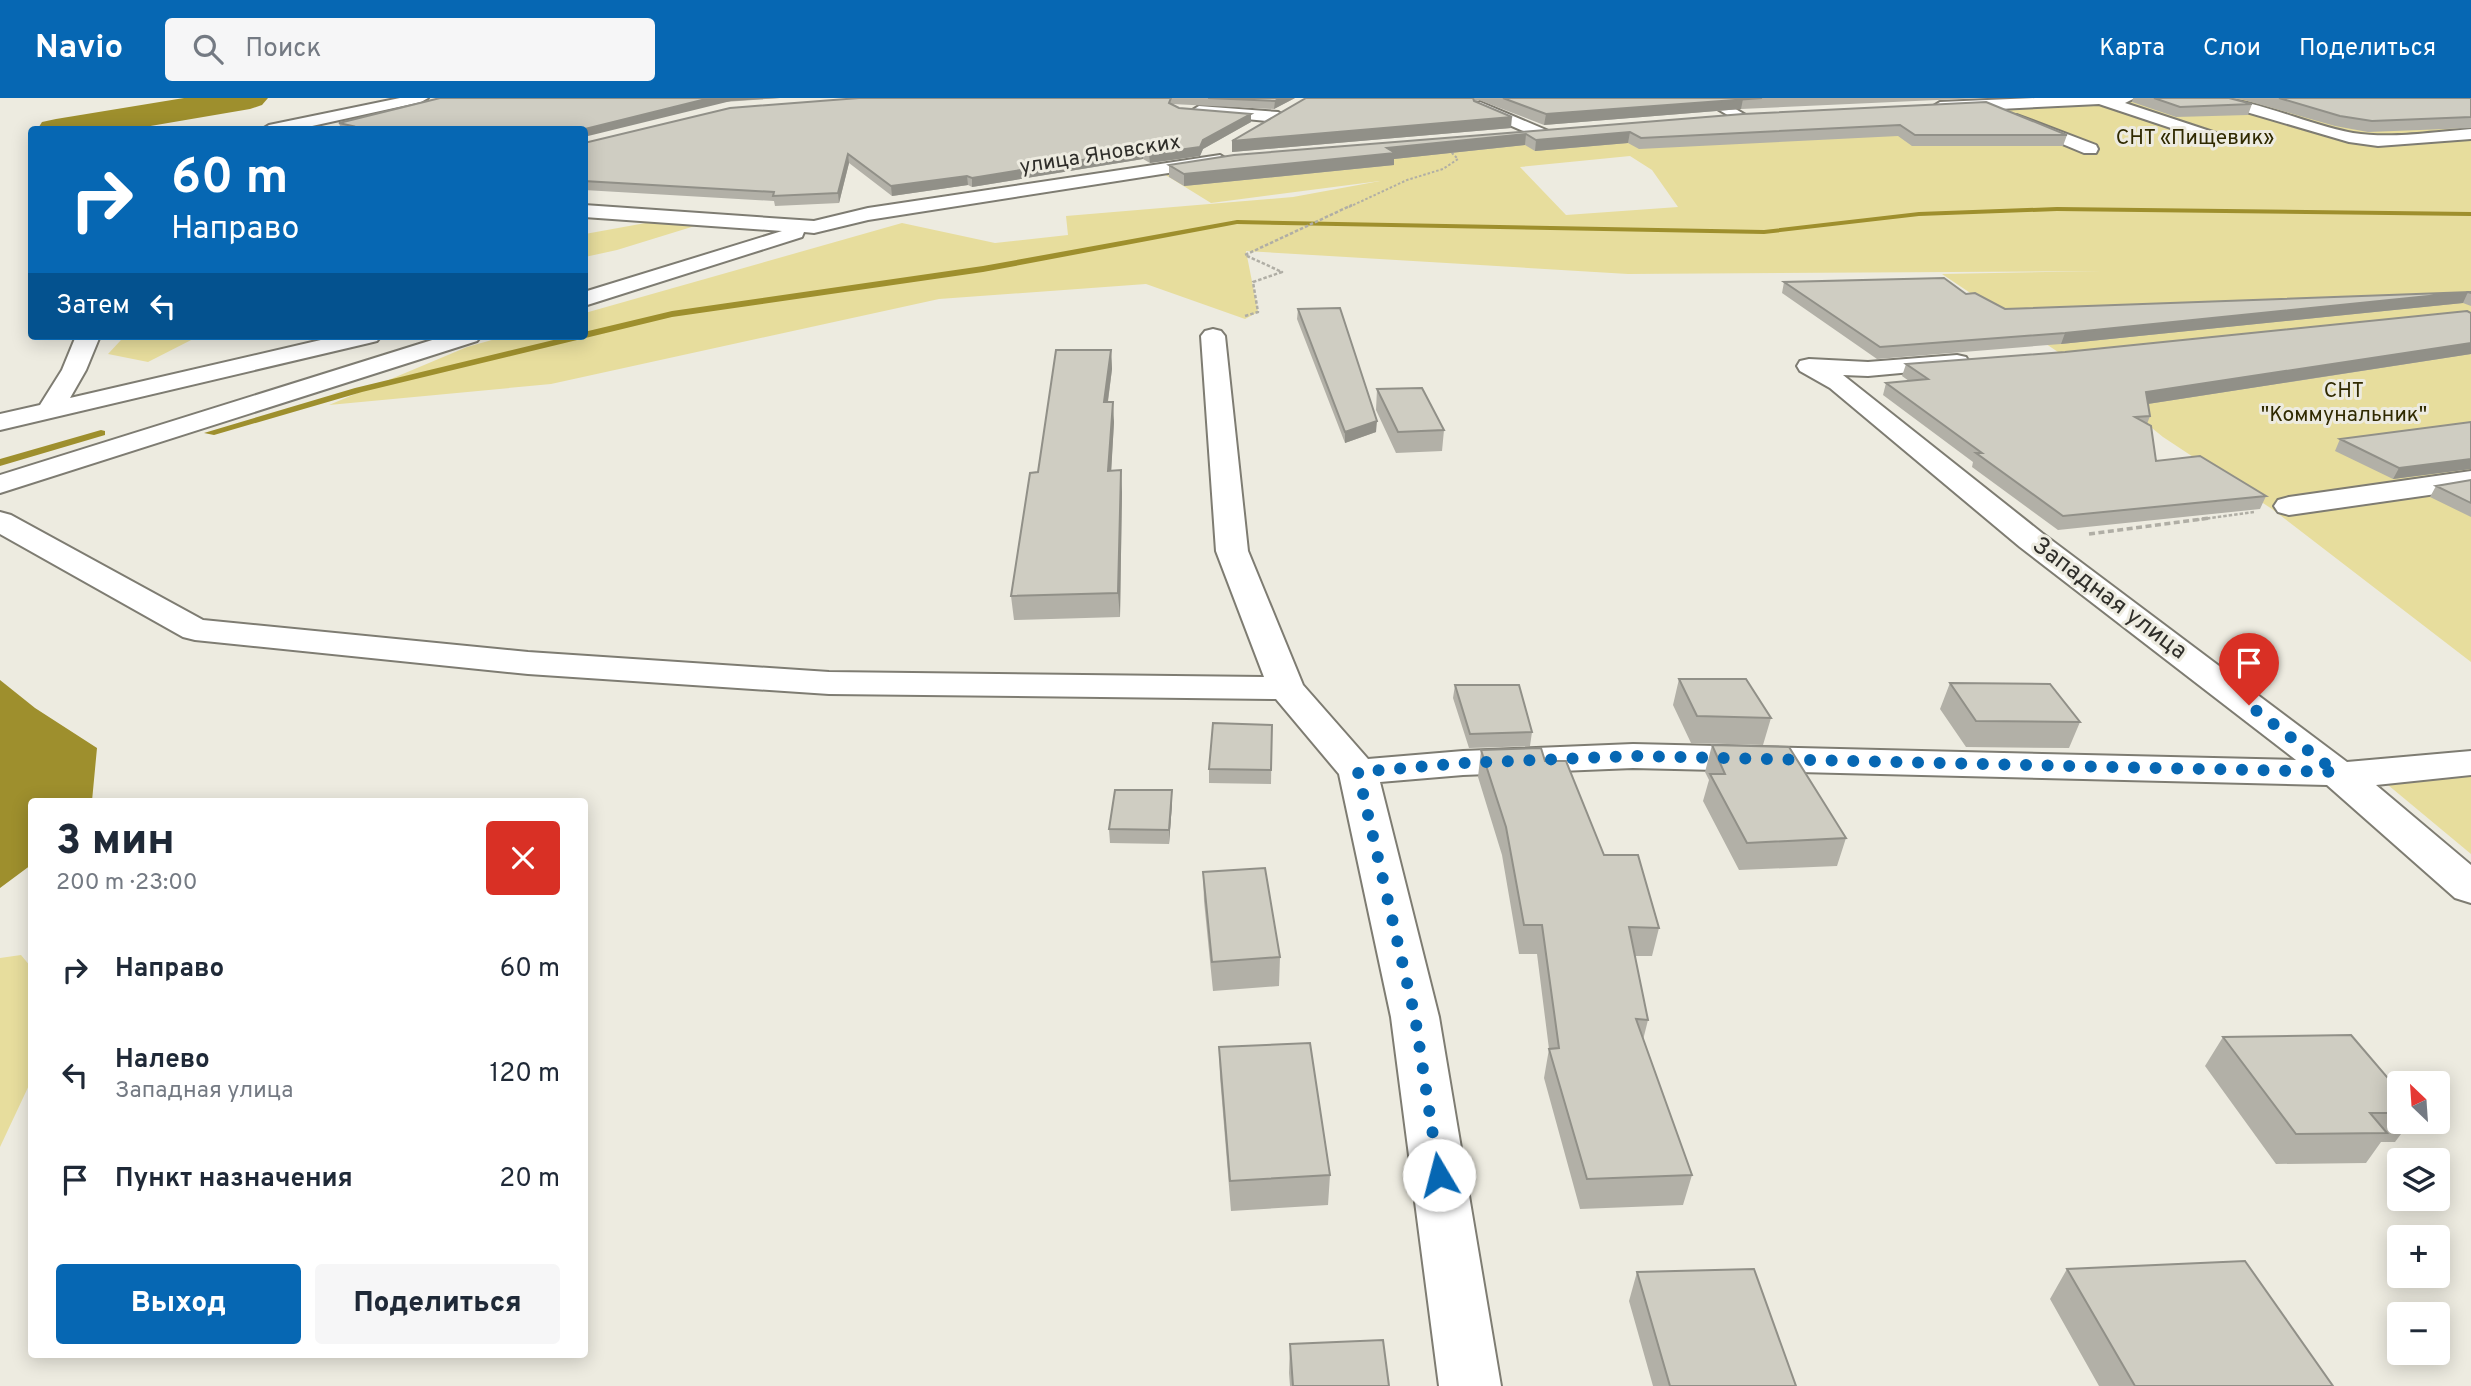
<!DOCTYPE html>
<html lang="ru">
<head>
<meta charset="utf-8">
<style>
	body { margin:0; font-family:Overpass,sans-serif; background:#f6f6f7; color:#1f2937; height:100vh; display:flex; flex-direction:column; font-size:26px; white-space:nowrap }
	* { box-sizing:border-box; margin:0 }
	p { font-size:23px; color:#747a83 }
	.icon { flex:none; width:38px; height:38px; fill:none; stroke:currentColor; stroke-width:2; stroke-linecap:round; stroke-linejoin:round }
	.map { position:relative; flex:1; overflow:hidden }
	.side { position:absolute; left:28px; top:700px; width:560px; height:560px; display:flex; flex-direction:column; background:#fff; border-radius:7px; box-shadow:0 4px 18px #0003 }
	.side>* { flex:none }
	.hud { position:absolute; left:28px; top:28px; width:560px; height:214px; border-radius:7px; box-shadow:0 4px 18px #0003; background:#0667b3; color:#fff; overflow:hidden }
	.needle { width:46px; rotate:335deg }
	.tools { position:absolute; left:2387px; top:973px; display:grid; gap:14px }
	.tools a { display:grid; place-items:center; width:63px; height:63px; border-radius:7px; background:#fff; box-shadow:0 4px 18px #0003; font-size:35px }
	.pin { position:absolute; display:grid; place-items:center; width:60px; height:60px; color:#fff; margin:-72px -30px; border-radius:50% 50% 50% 0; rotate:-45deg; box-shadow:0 0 7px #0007 }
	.pin .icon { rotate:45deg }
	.me { position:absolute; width:77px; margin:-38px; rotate:352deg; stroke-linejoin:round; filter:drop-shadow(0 0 5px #0008) }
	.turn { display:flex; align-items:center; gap:24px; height:147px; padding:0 28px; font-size:32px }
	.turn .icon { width:91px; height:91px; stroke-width:2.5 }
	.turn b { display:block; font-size:49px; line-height:60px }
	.then { display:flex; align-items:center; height:66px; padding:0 28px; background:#0003; gap:14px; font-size:26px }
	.round { display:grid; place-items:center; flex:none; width:74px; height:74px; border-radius:7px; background:#f6f6f7 }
	.summary { display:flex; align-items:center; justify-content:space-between; height:119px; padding:0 28px }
	h1 { font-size:42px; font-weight:800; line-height:52px }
	.action { display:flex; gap:14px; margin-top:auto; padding:14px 28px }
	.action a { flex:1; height:80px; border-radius:7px; background:#0667b3; color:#fff; font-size:28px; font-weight:800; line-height:80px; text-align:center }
	.action a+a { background:#f6f6f7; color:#1f2937 }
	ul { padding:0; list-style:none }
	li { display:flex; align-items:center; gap:21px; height:105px; padding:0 28px }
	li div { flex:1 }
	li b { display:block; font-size:26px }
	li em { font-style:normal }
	header { display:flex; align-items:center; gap:42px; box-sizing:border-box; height:98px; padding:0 35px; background:#0667b3; color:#fff }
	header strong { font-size:33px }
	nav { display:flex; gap:38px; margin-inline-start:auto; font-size:24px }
	.search { width:490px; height:63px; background:#f6f6f7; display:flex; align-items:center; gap:18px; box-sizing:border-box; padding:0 24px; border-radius:7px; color:#747a83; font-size:26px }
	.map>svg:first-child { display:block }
</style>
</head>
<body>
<header>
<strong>Navio</strong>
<div class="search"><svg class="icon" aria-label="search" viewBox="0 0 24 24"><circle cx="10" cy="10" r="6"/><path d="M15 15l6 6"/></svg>Поиск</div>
<nav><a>Карта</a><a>Слои</a><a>Поделиться</a></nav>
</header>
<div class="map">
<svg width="2471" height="1288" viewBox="0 0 2471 1288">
	<rect width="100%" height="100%" fill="#edebe0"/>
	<path fill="#e7dd9d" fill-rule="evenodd" d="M2200,0H2471V564L2272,411L2163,339L2061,256L1942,176L2103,173L1628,176L1246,153L1258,214L1245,221L1146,186L939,201L551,286L329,307L467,249L506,238H584L585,215L902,125L995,145L1068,137L1066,118L1293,99L1380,83L1211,105L1164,76L1764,20ZM1630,58L1652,72L1678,109L1566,117L1520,69Z
		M651,124L698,127L617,152L585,159V136Z
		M121,238H199L148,264L108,256L121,242Z
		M2471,672V756L2382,682Z
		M21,857L31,869V983L0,1049V860Z"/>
	<path fill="#9e8f2d" d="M0,582L35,610L97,650L92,703L32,704L31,767L0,790Z"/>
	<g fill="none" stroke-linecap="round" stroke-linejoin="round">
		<path fill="#9e8f2d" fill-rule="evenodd" d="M2057,109L2471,114V118L2057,113L1919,118L1764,136L1237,126L983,174L672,219L362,294L214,337L204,335L355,290L570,238H584V234L672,213L983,168L1237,122L1764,132L1919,114Z
			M101,332L105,333V337L0,368V361Z"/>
		<path fill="#9e8f2d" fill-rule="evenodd" d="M184,0H268L262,7L250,11L127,32H37L42,24L56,21Z"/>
		<g stroke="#7e7c72" stroke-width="4">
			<path id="minor" d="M400,0H428L421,4L294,32H261L269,27Z
				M1699,0H1717L1749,19L1746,22H1736Z
				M2035,0H2135L2125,5L2225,38L2227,41L2225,44H2213L2099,6L1940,14L1932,9L1940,4Z
				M2207,0C2257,0 2303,26 2353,35C2391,41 2432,34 2471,31V41L2378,48L2349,44L2209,3Z
				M1480,4L1551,34L1553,37L1545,42L1539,40L1475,12L1472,9L1475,6Z
				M1199,8L1278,14L1286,19L1278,24L1194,16L1191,13Z
				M2017,17L2096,47L2098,51L2096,55H2084L2012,25L2009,22Z
				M1220,57L1228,62L1226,66L868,122L814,135L804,134L802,139L584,208V194L782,133L584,119V107L814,123L868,110Z
				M1213,231L1221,233L1225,238L1248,453L1303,587L1368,661L1463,653L1633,646L2296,662L2020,449L1830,290L1800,273L1797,268L1800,263L1809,261L1868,264L1957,257L1966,259L1969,264L1966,269L1868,278L1843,277L2042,435L2347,664L2471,653V677L2376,687L2471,767V805L2455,800L2327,687L1633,670L1463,677L1380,684L1439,919L1501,1288H1439L1391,919L1339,676L1276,601L829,596L528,576L195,542L183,539L0,436V414L11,417L203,522L528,554L829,574L1264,579L1216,453L1201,238L1205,233Z
				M76,238H100L86,272L70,300L338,238H381L377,243L369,245L0,332V316L40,307L62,272Z
				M445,238H481L477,243L0,395V377Z
				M2471,373V391L2289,417L2278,414L2274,408L2278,402L2289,399Z"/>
		</g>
		<path stroke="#b0aea5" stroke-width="2" stroke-dasharray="2.5 2" stroke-linecap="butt" d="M1349,109L1407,82L1443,71L1458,61L1449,52"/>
		<path stroke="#b0aea5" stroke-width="2.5" stroke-dasharray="3.5 2" stroke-linecap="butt" d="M1245,218L1258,214L1253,184L1282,174L1245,157L1352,107
			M2196,422L2254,414"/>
		<path stroke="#b0aea5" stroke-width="3.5" stroke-dasharray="6 3.5" stroke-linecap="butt" d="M2089,436L2209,420"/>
		<use href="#minor" fill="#fff" fill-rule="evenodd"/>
	</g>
	<path fill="#b2b0a7" d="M440,0H780L341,31L339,25Z
		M859,0H1295L1274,11L1172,6L1179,10L1251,16V24L1203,51L1200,58L1150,65L1143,61L972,89L968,87L892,98L849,65L839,105L775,108L774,103L584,92V45Z
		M1306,0H1981L1741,11L1544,27L1479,2L1475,4L1511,30L1232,54V43Z
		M2133,0H2229L2252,6L2248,17L2176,19L2132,4Z
		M2230,0H2471V30L2368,34L2335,28L2244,2Z
		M1743,16L2067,37L2063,48H1912L1898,38L1639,51L1628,45L1535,53L1525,47L1394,61V67L1184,88L1169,79V67Z
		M1784,184L1966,196L2005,211L2471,194V208L2463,205L2061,246L1877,261L1782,195Z
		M1298,211L1376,334L1345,345L1297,221Z
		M2471,215V256L2148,306L2150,318L2147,326L2156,363L2266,398L2260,411L2058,432L1972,369L1973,364L1883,297L1886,285L1909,283L1902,278L1906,266L2065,254Z
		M1111,252L1112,271L1108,304L1114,324L1111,373L1122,394L1120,519L1014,522L1011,498L1038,374Z
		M1377,291L1444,332L1442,353L1396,355L1376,312Z
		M2471,324V371L2393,381L2335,353L2340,341Z
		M2471,382V419L2430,399L2436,388Z
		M1679,581L1771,620L1763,647L1691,645L1673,607Z
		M1950,585L2080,624L2069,650L1966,649L1940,611Z
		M1455,587L1532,634L1530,648L1469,650L1453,600Z
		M1272,627L1271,686L1209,685V671Z
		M1712,647L1846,740L1837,768L1739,772L1703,703L1709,682L1705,674Z
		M1481,652L1545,663L1604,757L1659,830L1652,858H1635L1648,922L1643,942L1692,1077L1683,1107L1580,1111L1544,980L1549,951L1537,856H1519L1502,757L1478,679Z
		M1172,706L1169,746L1110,745L1109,731Z
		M1203,774L1280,859L1279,888L1213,893L1204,803Z
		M2223,939L2399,993V1024H2410L2395,1044H2381L2366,1065L2276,1066L2205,968Z
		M1219,949L1330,1077L1328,1107L1231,1113L1220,979Z
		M2067,1171L2333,1288H2099L2050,1201Z
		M1637,1174L1796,1288H1653L1629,1203Z
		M1290,1246L1389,1288H1290L1289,1275Z"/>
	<path fill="#919088" d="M710,0H780L731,3L584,39V32H581Z
		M1280,0H1295L1274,11L1275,3Z
		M1743,1L1741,11L1544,27L1546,16Z
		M1251,16V24L1203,51L1200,58L1150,65L1149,56L1203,42Z
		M1512,19L1511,30L1232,54V43Z
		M1630,34L1628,45L1535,53L1536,42Z
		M1526,36L1525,47L1394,61V67L1184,88V76L1387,50Z
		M1143,52V61L972,89V80Z
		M848,56L849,65L839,105L838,95Z
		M967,78L968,87L892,98L891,88Z
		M2468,194L2463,205L2061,246L2065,235Z
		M2471,245V256L2141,307L2146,294Z
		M1111,252L1112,271L1105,324L1104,304Z
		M1113,304L1114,324L1110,394L1108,373Z
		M1377,323L1376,334L1345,345V334Z
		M2471,361V371L2393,381L2399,370Z
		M1121,372L1122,394L1120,519L1118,495Z
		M1172,692V706L1169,746V732Z"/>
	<path fill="#cfcdc2" stroke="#919088" stroke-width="2" d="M440,0H710L581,32H340L352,28L339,25Z
		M859,0H1171L1169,5L1179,10L1251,16L1203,42L1200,49L1149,56L1143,52L972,80L967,78L891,88L848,56L838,95L773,98L774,94L584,83V45L730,10Z
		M1208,0H1280L1275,3Z
		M1306,0H1473L1474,3L1512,19L1232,43Z
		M1503,0H1762L1546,16Z
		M2154,0H2229L2252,6L2180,9Z
		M2279,0H2471V19L2372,23L2340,18Z
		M1986,4L2067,37H1915L1900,27L1641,40L1630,34L1536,42L1526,36L1387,50L1395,55L1184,76L1169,67L1234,57L1743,16Z
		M1944,180L1966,196L1975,195L2005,211L2471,194V195L2468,194L2065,235L1880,249L1784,184Z
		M1340,210L1377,323L1345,334L1298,211Z
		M2467,213L2471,215V245L2146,294L2150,318L2135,319L2151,328L2156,363L2200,358L2266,398L2063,418L1976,355H1982L1886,285L1928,281L1906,266L2065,254Z
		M1056,252H1111L1104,304H1113L1108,373L1121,372L1118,495L1011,498L1030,375L1038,374Z
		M1422,290L1444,332L1398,334L1377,291Z
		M2471,324V361L2399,370L2340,341Z
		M2471,382V405L2436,388Z
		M1679,581H1746L1771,620L1697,618Z
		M1950,585L2050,586L2080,624L1976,623Z
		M1455,587H1519L1532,634L1470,636Z
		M1213,625L1272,627L1271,672L1209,671Z
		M1712,647L1789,649L1846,740L1747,745L1710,676H1725Z
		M1541,650L1545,663H1566L1604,757H1638L1659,830L1629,829L1648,922L1636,921L1692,1077L1587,1081L1549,951L1559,950L1542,827H1524L1506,729L1481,652Z
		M1115,692H1172L1169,732L1109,731Z
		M1265,770L1280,859L1212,864L1203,774Z
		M2351,937L2399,993V1015H2370L2387,1035L2296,1036L2223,939Z
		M1310,945L1330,1077L1230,1083L1219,949Z
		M2245,1163L2333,1288H2135L2067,1171Z
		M1754,1171L1796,1288H1670L1637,1174Z
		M1383,1242L1389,1288H1293L1290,1246Z"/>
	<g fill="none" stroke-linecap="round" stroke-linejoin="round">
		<path stroke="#0667b3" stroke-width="12" stroke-dasharray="0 21.6" d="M1439,1077L1415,919L1358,674L1463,665L1633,658L2336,674L2249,607"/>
	</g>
	<g text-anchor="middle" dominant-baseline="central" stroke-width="6" stroke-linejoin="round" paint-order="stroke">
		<g font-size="21" fill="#302a00" stroke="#edebe0">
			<text x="2195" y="40">СНТ «Пищевик»</text>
			<text x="2344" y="293">СНТ<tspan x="2344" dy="24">"Коммунальник"</tspan></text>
		</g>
		<g font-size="21" fill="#2f2e2a" stroke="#edebe0">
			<text transform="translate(1100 57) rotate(-9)">улица Яновских</text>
		</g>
		<g font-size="24" fill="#2f2e2a" stroke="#edebe0">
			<text transform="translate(2109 501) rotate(37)">Западная улица</text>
		</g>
	</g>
</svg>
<div class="tools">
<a><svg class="needle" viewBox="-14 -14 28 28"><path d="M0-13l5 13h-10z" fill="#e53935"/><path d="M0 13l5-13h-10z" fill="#747a83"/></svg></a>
<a><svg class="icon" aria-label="layers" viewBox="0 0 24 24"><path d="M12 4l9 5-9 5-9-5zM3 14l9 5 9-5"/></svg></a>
<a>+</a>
<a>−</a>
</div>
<div class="pin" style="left:2249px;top:607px;background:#d93025"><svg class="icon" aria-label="arrive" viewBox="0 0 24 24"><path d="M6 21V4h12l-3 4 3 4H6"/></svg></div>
<svg class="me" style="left:1439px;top:1077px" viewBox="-20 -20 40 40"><circle r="19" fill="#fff"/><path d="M0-13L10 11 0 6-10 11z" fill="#0667b3"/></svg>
<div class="hud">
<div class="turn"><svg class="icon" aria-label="right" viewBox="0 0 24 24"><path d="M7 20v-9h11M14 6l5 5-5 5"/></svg><div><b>60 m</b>Направо</div></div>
<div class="then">Затем<svg class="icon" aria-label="left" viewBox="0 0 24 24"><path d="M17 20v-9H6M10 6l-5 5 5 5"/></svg></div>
</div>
<section class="side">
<div class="summary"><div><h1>3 мин</h1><p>200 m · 23:00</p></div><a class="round" style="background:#d93025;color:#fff"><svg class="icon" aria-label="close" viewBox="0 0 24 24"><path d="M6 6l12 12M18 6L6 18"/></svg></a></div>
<ul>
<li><svg class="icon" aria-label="right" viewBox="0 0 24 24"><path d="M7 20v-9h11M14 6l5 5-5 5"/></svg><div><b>Направо</b></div><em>60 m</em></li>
<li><svg class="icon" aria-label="left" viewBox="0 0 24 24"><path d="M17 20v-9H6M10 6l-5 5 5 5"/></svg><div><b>Налево</b><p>Западная улица</p></div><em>120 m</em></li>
<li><svg class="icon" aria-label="arrive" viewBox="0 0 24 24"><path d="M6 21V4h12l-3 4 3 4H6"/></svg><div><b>Пункт назначения</b></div><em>20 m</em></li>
</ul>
<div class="action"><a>Выход</a><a>Поделиться</a></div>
</section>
</div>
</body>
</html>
